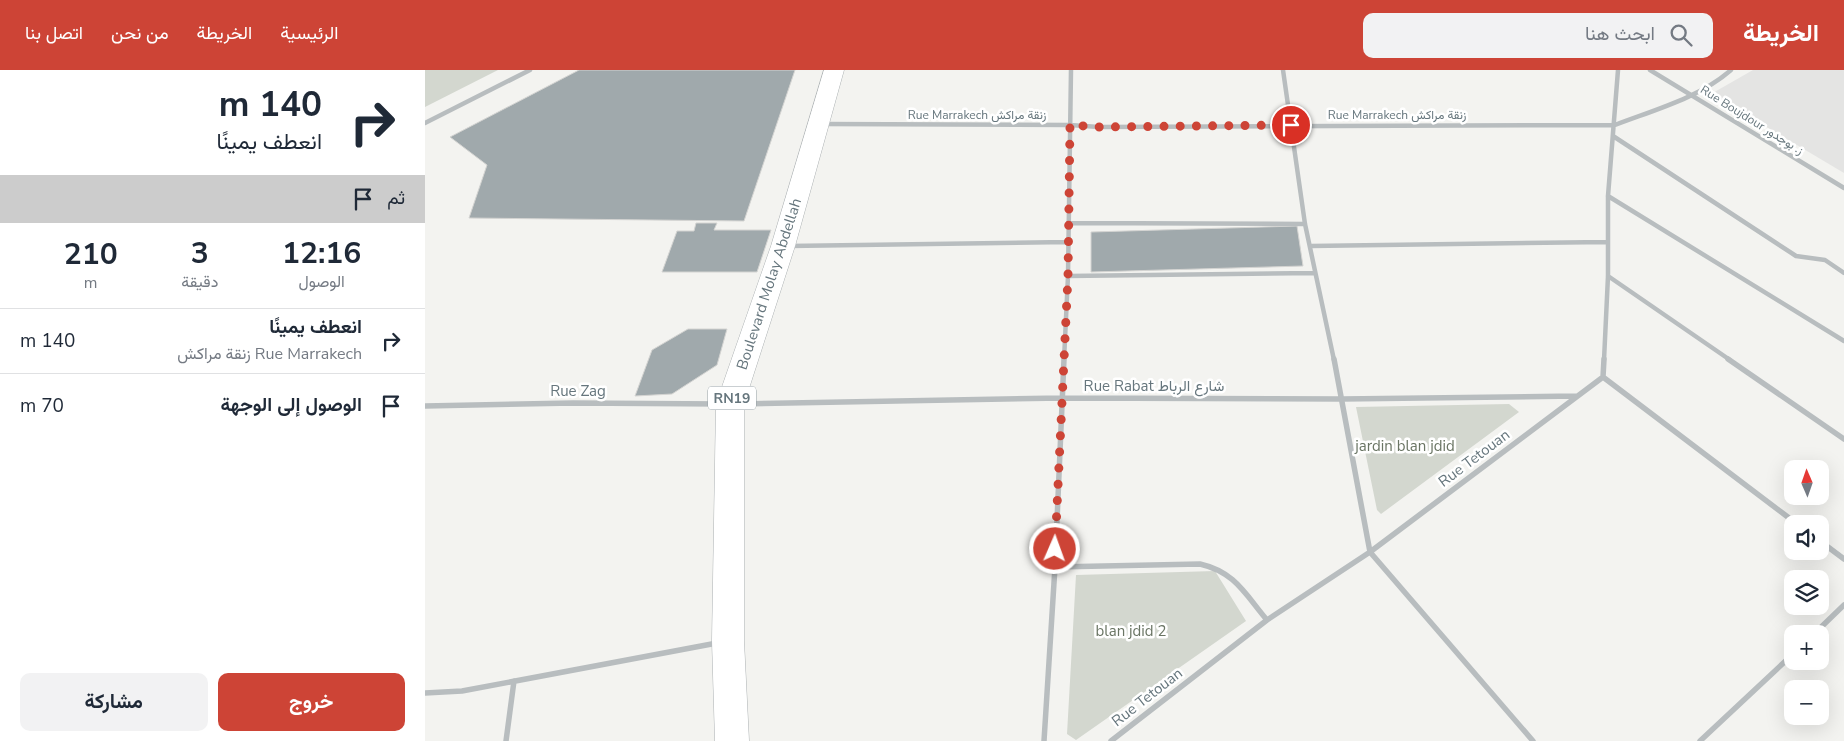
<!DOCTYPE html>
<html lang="ar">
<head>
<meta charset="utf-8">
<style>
	body { margin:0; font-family:"Nunito Sans",Vazirmatn,sans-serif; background:#f2f2f3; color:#1f2937; direction:rtl; height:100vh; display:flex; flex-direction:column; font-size:19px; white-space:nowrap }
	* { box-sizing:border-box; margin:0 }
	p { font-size:16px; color:#747a83 }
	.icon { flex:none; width:28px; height:28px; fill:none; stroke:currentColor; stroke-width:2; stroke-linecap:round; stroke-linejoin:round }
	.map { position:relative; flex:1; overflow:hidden; direction:ltr }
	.details { display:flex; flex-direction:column; background:#fff; width:425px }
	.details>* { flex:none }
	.hud { background:#fff; color:#1f2937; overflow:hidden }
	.needle { width:32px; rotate:358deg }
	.controls { position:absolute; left:1359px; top:390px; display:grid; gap:10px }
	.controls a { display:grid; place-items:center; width:45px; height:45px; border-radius:10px; background:#fff; box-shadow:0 5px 20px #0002; font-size:25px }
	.pin { position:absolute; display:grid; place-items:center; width:42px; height:42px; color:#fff; margin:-21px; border:2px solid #fff; border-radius:50%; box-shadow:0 1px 5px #0007 }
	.me { position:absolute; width:55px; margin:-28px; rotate:2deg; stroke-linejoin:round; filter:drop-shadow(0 0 4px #0008) }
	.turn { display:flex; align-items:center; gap:18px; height:105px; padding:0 20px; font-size:22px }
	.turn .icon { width:65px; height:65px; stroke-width:2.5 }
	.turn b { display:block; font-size:35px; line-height:42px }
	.then { display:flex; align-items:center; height:48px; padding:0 20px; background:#0003; gap:10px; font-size:19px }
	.eta { display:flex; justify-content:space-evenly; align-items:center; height:85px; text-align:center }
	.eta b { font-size:30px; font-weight:700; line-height:35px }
	.button { display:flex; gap:10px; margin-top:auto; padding:10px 20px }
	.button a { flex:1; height:58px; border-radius:10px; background:#cd4436; color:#fff; font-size:20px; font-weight:700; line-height:58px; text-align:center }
	.button a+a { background:#f2f2f3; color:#1f2937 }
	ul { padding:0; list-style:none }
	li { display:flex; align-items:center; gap:15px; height:65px; padding:0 20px; border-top:1px solid #e0e1e3 }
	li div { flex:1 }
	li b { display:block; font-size:19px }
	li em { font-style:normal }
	header { display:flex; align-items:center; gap:30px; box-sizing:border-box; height:70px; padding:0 25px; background:#cd4436; color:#fff }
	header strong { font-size:24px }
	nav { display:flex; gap:28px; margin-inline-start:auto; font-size:18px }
	.search { width:350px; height:45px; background:#f2f2f3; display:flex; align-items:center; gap:12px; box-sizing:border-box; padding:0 18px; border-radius:10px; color:#747a83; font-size:19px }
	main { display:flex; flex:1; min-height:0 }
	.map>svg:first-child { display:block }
</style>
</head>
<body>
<header>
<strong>الخريطة</strong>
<div class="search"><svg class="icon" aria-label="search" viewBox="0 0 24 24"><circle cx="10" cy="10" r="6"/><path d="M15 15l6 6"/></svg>ابحث هنا</div>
<nav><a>الرئيسية</a><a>الخريطة</a><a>من نحن</a><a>اتصل بنا</a></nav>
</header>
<main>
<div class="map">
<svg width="1419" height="671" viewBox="0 0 1419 671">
	<rect width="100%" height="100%" fill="#f3f3f0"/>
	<path fill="#e4e4e3" d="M1328,0H1419V103L1286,24Z"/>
	<path fill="#d3d7cf" d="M0,0H73L0,37Z
		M1084,334L1094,342L956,444L952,440L931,337Z
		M790,501L821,551L651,670L642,664L651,505Z"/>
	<path fill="#a0a9ac" stroke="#d4d4d2" d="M154,0H370L319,151L44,148L62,95L25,67Z
		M271,153H292L289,160H346L332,202H237L252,161H269Z
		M872,156L878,196L666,202V162Z
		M263,259H302L292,295L247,324L210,326L227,280Z"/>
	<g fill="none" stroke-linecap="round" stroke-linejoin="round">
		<g stroke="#acb1b3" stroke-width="1">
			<path id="primary" d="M399,0H419L370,176L319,334V571L324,671H290L287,571L291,334L346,176Z"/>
		</g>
		<path stroke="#b8bdbf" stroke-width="4.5" d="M858,0L880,154L909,290
			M1225,0L1419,118
			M0,53L105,0
			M398,54L645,55L674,57L1190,55C1229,40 1274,28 1306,0
			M1188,66L1371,186L1400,190L1419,203
			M1183,126L1419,271
			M643,153L880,154
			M364,176L643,172
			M886,176L1182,172
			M643,206L890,203
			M1183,206L1305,290
			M639,290L643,206L646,0
			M1179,290L1183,206V126L1193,0"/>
		<path stroke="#b8bdbf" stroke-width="5.5" d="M909,289L945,482L1108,671
			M1303,289L1419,369
			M1178,307L1179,289
			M1178,307L1372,454
			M313,334L637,328L917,329L1152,326
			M0,336L148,333L297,334
			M1395,471L1419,489
			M630,497L775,494C810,502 820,524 842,550
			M1389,564L1419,535
			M0,623L37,621L292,573
			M81,671L89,611
			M619,671L630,497L639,289
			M686,671L842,550L945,482L1178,307
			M1275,671L1368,584"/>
		<use href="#primary" fill="#fff" fill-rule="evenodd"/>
	</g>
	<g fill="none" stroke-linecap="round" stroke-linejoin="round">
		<path stroke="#cd4436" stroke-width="9" stroke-dasharray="0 16.2" d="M630,479L643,206L645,55L674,57L866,55"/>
	</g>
	<g text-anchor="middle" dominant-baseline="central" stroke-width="5" stroke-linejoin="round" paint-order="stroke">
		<g font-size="12" fill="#66767d" stroke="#fff">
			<text x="552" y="45">Rue Marrakech زنقة مراكش</text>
			<text x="972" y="45">Rue Marrakech زنقة مراكش</text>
			<text transform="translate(1327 50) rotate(32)">Rue Boujdour ز. بوجدور</text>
		</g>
		<rect fill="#fff" stroke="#949fa4" stroke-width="1" x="283" y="316.5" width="48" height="23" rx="4"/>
		<g font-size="14" font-weight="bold" fill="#66767d">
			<text x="307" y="328">RN19</text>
		</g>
		<g font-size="15" fill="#66767d" stroke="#fff">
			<text transform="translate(344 214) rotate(-72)">Boulevard Molay Abdellah</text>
			<text x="729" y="316">Rue Rabat شارع الرباط</text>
			<text x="153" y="321">Rue Zag</text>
			<text transform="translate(1049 388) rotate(-37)">Rue Tetouan</text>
			<text transform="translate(722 627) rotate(-38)">Rue Tetouan</text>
		</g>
		<g font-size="15" fill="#6a7564" stroke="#fff">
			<text x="980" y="376">jardin blan jdid</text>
			<text x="706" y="561">blan jdid 2</text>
		</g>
	</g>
</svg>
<div class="controls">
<a><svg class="needle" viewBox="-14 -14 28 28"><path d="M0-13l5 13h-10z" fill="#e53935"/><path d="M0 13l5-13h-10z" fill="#747a83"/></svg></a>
<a><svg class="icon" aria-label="sound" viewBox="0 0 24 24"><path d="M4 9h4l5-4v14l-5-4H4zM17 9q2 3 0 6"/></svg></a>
<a><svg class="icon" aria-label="layers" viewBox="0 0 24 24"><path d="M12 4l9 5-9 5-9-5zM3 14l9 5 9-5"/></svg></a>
<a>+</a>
<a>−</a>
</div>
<div class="pin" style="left:866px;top:55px;background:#d93025"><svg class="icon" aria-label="arrive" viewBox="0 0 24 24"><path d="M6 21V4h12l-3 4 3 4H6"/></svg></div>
<svg class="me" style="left:630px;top:479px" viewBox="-20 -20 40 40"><circle r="17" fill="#cd4436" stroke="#fff" stroke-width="3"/><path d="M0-11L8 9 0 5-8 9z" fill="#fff"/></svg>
</div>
<section class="details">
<div class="hud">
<div class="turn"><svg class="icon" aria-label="right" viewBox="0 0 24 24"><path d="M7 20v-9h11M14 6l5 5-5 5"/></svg><div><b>140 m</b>انعطف يمينًا</div></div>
<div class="then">ثم<svg class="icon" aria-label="arrive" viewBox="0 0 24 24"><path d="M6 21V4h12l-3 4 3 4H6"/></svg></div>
</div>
<div class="eta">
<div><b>12:16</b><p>الوصول</p></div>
<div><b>3</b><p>دقيقة</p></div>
<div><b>210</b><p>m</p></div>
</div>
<ul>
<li><svg class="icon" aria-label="right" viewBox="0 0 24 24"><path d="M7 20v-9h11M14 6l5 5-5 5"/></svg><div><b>انعطف يمينًا</b><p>Rue Marrakech زنقة مراكش</p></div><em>140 m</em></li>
<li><svg class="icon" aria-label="arrive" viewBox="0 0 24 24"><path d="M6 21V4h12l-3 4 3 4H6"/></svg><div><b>الوصول إلى الوجهة</b></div><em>70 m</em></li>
</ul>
<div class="button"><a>خروج</a><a>مشاركة</a></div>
</section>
</main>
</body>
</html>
